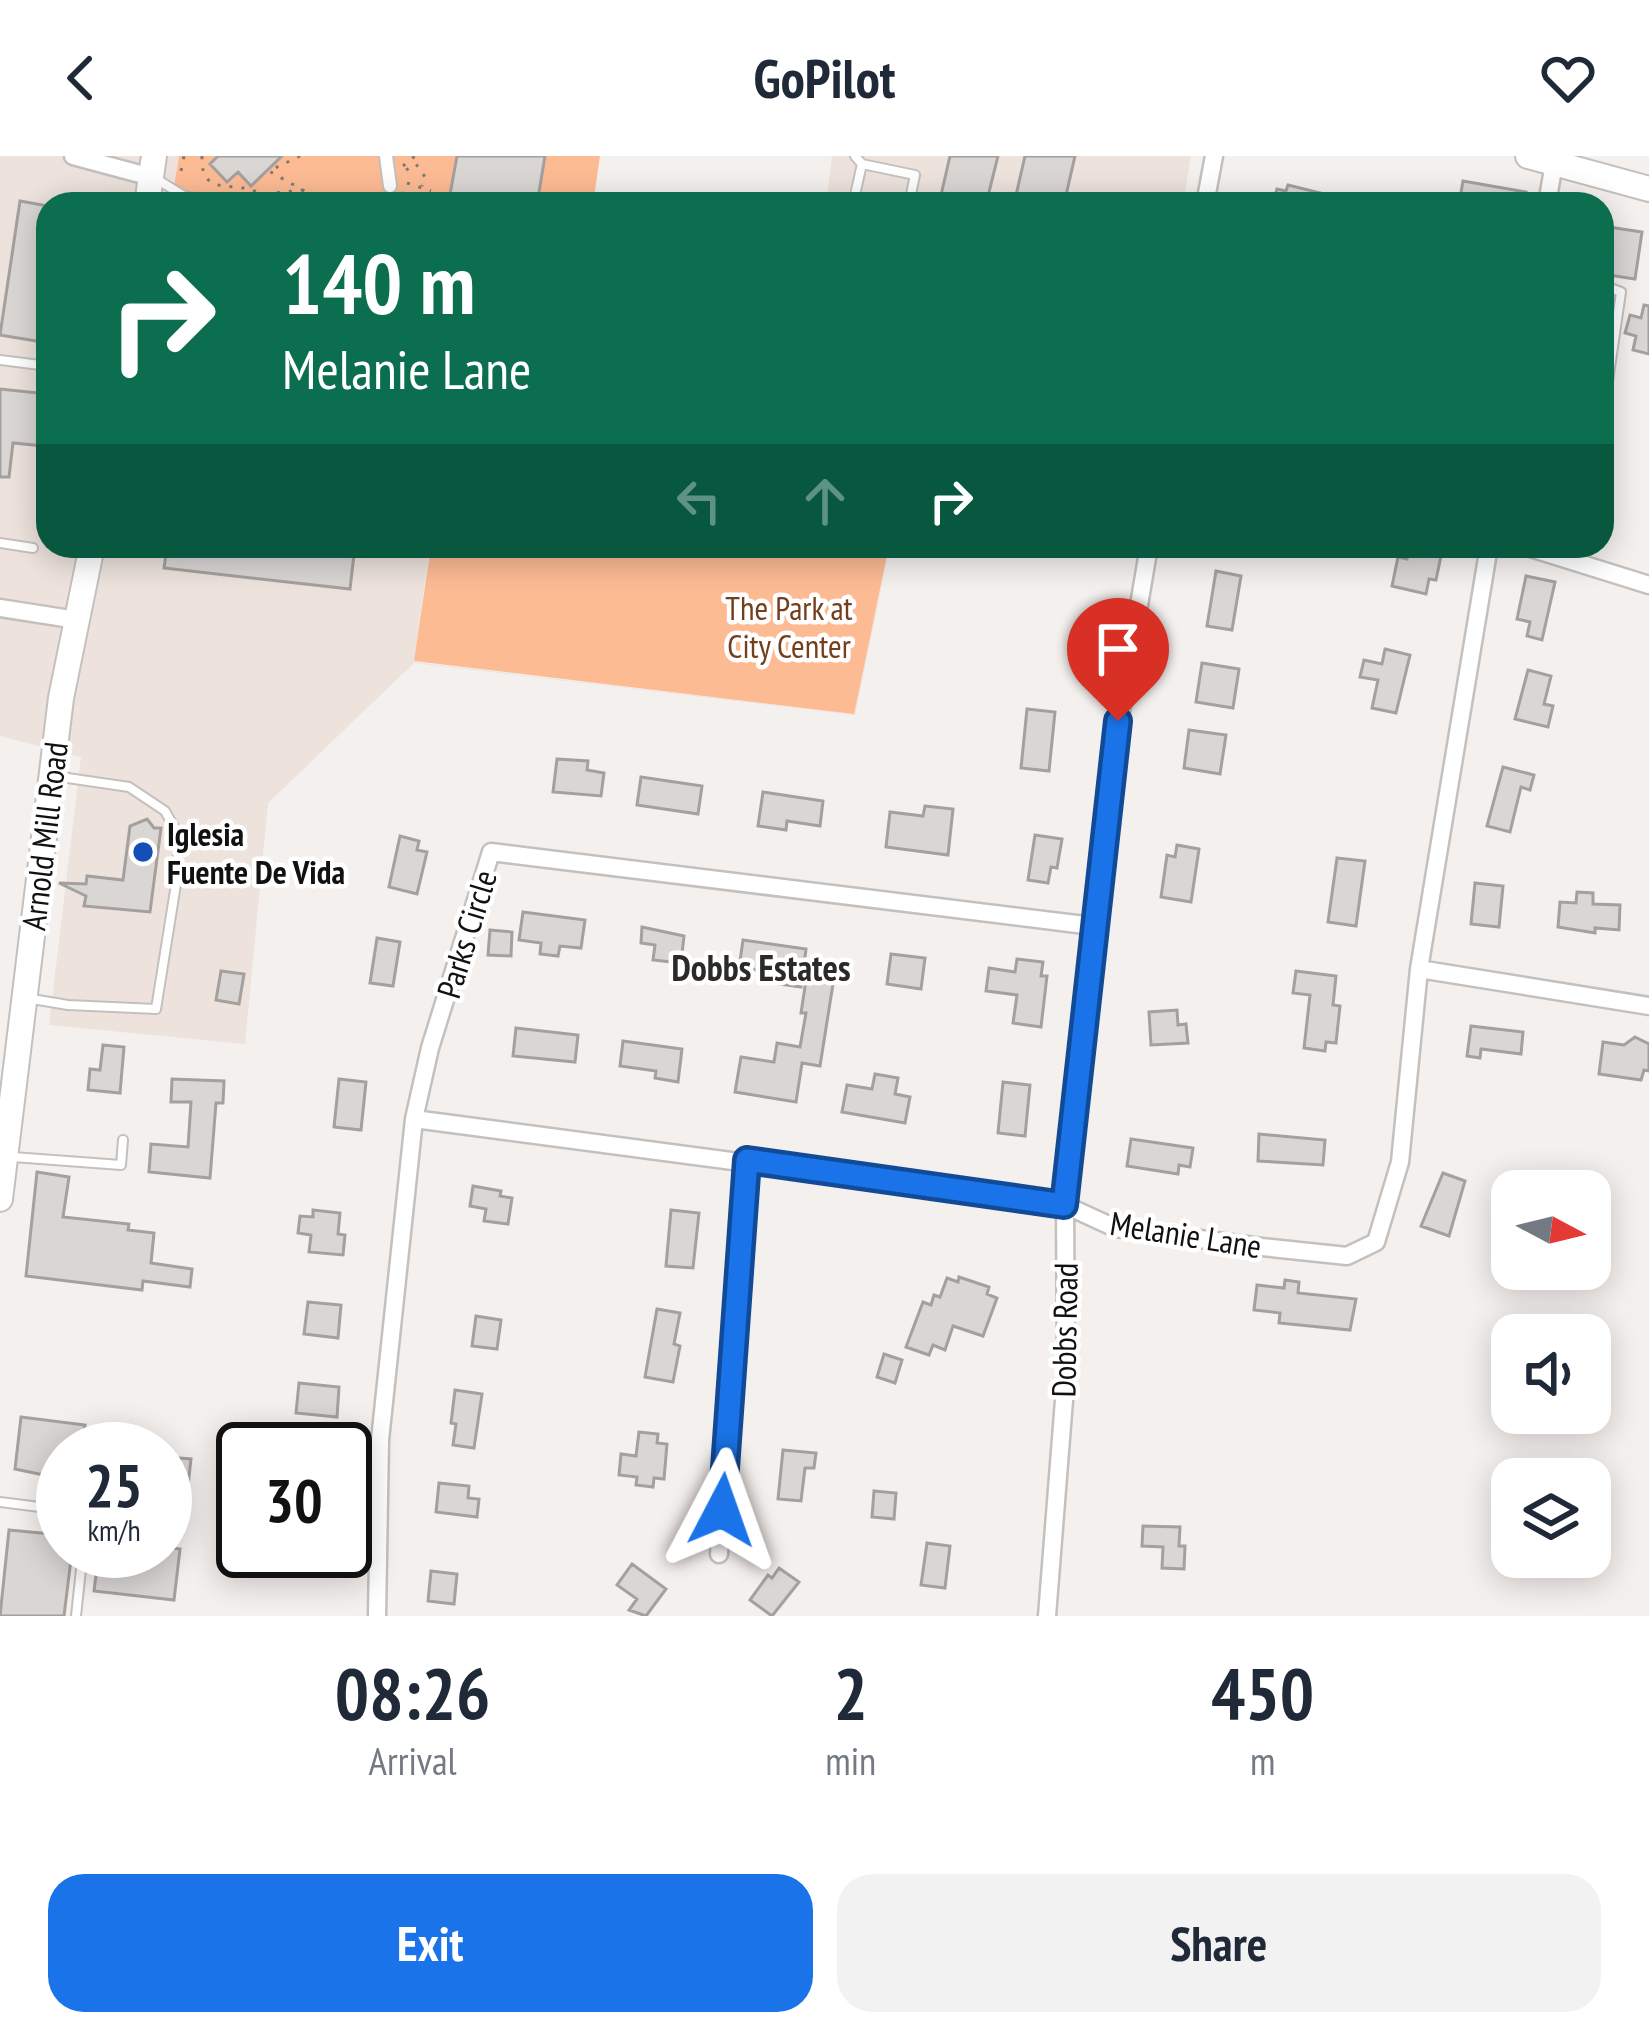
<!DOCTYPE html>
<html lang="en">
<head>
<meta charset="utf-8">
<style>
	body { margin:0; font-family:"PT Sans Narrow",sans-serif; background:#f2f2f3; color:#1f2937; height:100vh; display:flex; flex-direction:column; font-size:45px; white-space:nowrap }
	* { box-sizing:border-box; margin:0 }
	p { font-size:39px; color:#747a83 }
	.icon { flex:none; width:66px; height:66px; fill:none; stroke:currentColor; stroke-width:2; stroke-linecap:round; stroke-linejoin:round }
	.map { position:relative; height:1460px; overflow:hidden }
	.side { display:flex; flex-direction:column; background:#fff; flex:1 }
	.side>* { flex:none }
	.hud { position:absolute; left:36px; top:36px; width:1578px; height:366px; border-radius:36px; box-shadow:0 6px 30px #0003; background:#0b6e4f; color:#fff; overflow:hidden }
	.needle { width:78px; rotate:97deg }
	.buttons { position:absolute; left:1491px; top:1014px; display:grid; gap:24px }
	.buttons a { display:grid; place-items:center; width:120px; height:120px; border-radius:24px; background:#fff; box-shadow:0 6px 30px #0003; font-size:60px }
	.speed { position:absolute; left:36px; top:1266px; display:flex; gap:24px; font-size:60px; font-weight:700; text-align:center }
	.speed>* { display:grid; place-content:center; width:156px; height:156px; border-radius:50%; background:#fff; box-shadow:0 6px 30px #0003; line-height:1 }
	.speed small { font-size:30px; font-weight:400 }
	.speed .limit { border:6px solid #111; border-radius:18px; background:#fff; color:#111 }
	.pin { position:absolute; display:grid; place-items:center; width:102px; height:102px; color:#fff; margin:-123px -51px; border-radius:50% 50% 50% 0; rotate:-45deg; box-shadow:0 0 12px #0007 }
	.pin .icon { rotate:45deg }
	.me { position:absolute; width:132px; margin:-66px; rotate:4deg; stroke-linejoin:round; filter:drop-shadow(0 0 9px #0008) }
	.turn { display:flex; align-items:center; gap:42px; height:252px; padding:0 48px; font-size:54px }
	.turn .icon { width:156px; height:156px; stroke-width:2.5 }
	.turn b { display:block; font-size:84px; line-height:102px }
	.lanes { display:flex; align-items:center; height:114px; padding:0 48px; background:#0003; justify-content:center; gap:60px; direction:ltr }
	.lanes .off { opacity:.35 }
	.eta { display:flex; justify-content:space-evenly; align-items:center; height:204px; text-align:center }
	.eta b { font-size:72px; font-weight:700; line-height:84px }
	.cta { display:flex; gap:24px; margin-top:auto; padding:24px 48px }
	.cta a { flex:1; height:138px; border-radius:36px; background:#1a73e8; color:#fff; font-size:48px; font-weight:700; line-height:138px; text-align:center }
	.cta a+a { background:#f2f2f3; color:#1f2937 }
	header { display:flex; justify-content:space-between; align-items:center; height:156px; padding:0 48px; background:#fff; font-size:54px; font-weight:700 }
	.map>svg:first-child { display:block }
</style>
</head>
<body>
<header><svg class="icon" aria-label="back" viewBox="0 0 24 24"><path d="M15 5l-7 7 7 7"/></svg>GoPilot<svg class="icon" aria-label="heart" viewBox="0 0 24 24"><path d="M12 20l-8-8c-3-5 5-10 8-4 3-6 11-1 8 4z"/></svg></header>
<div class="map">
<svg width="1649" height="1460" viewBox="0 0 1649 1460">
	<rect width="100%" height="100%" fill="#f4f0ee"/>
	<path fill="#ede2dc" d="M0,0H179L171,48H48V390H430L414,506L853,558L890,390L855,559L414,507L268,647L245,888L49,869L81,601L0,580Z
		M832,0H1191L1183,48H826Z"/>
	<path fill="#fdbb94" d="M179,0H600L593,48H171Z
		M431,390H889L854,558L414,505Z"/>
	<path fill="#d9d6d4" stroke="#a4a09e" stroke-width="3" d="M218,0H282L251,30L238,16L227,26L210,8Z
		M457,0H545L537,48L449,44Z
		M950,0H998L986,48H939Z
		M1025,0H1075L1064,48H1014Z
		M1463,25L1526,36L1524,48H1459Z
		M1288,29L1345,43L1344,48H1273L1277,33L1286,35Z
		M20,45L48,50V187L0,179Z
		M1602,70L1642,76L1635,123L1602,118Z
		M1644,149L1649,150V198L1633,194L1636,180L1625,177L1630,159L1641,162Z
		M0,233L48,238L44,290L13,287L9,321H0Z
		M167,390H355L350,433L164,412Z
		M1410,390H1438L1437,394L1442,395L1436,424L1429,423L1426,438L1392,430L1398,401L1407,403Z
		M1216,415L1241,420L1232,474L1207,470Z
		M1526,420L1555,426L1542,484L1527,480L1530,466L1517,463Z
		M1385,493L1410,499L1396,557L1372,552L1378,524L1360,521L1364,504L1382,508Z
		M1202,507L1239,513L1233,552L1196,546Z
		M1528,514L1551,520L1544,548L1553,550L1548,571L1515,563Z
		M1027,553L1055,556L1049,615L1021,612Z
		M1189,574L1226,579L1220,618L1184,612Z
		M557,603L588,605L587,614L604,617L601,640L553,636Z
		M1503,611L1534,619L1530,634L1521,631L1510,676L1487,670Z
		M641,621L702,630L698,658L637,649Z
		M763,636L823,645L820,670L787,665L786,674L758,670Z
		M925,650L953,653L948,699L886,691L890,656L923,660Z
		M147,663L154,672H161L150,756L84,750L86,740L59,727L86,728L87,720L123,724L130,670Z
		M1035,679L1062,683L1057,712L1051,711L1048,727L1028,724Z
		M400,680L419,685L417,694L427,696L417,738L389,731Z
		M1177,689L1199,693L1191,746L1161,741L1167,699L1175,701Z
		M1337,702L1365,705L1356,770L1328,766Z
		M1475,727L1503,730L1499,771L1471,768Z
		M1577,736L1593,737V748L1620,749L1619,774L1595,772V777L1558,771L1560,746L1576,747Z
		M523,756L585,764L581,792L560,790L558,800L540,798L541,787L519,784Z
		M642,771L684,780L681,807L653,804L655,789L641,787Z
		M490,774L512,776L511,800L488,799Z
		M377,782L400,786L393,830L370,827Z
		M743,784L806,793L801,831L765,826L766,815L739,812Z
		M891,798L925,802L921,833L887,828Z
		M1017,803L1043,806L1041,820H1047L1041,871L1013,867L1017,839L986,835L989,812L1015,816Z
		M221,815L244,818L239,848L216,844Z
		M1296,815L1336,820L1333,849L1340,850L1336,887L1326,886L1325,895L1304,892L1310,839L1293,837Z
		M806,824L833,828L820,910L802,907L796,946L735,936L741,901L774,906L777,887L800,891L806,857H801Z
		M1177,854L1178,869L1186,868L1188,887L1151,889L1149,856Z
		M1471,870L1523,876L1521,898L1481,893L1480,902L1467,900Z
		M516,872L578,879L575,906L513,900Z
		M1635,881L1649,888V915L1644,914L1641,924L1599,918L1603,886L1624,889Z
		M623,885L682,893L678,926L655,922L656,915L620,910Z
		M103,889L124,891L120,937L88,934L90,913L100,914Z
		M875,918L898,922L895,938L910,941L905,967L842,956L847,929L872,933Z
		M172,923L224,925L223,947H216L210,1022L149,1016L151,988L188,991L191,946H171Z
		M339,923L366,926L361,974L334,971Z
		M1003,926L1030,929L1025,980L998,977Z
		M1259,978L1325,984L1323,1009L1258,1005Z
		M1131,983L1193,992L1190,1011L1179,1009L1178,1018L1127,1010Z
		M37,1016L69,1021L63,1061L129,1068L128,1074L154,1077L151,1107L192,1113L190,1131L143,1125L142,1134L26,1120Z
		M1443,1017L1465,1025L1449,1080L1421,1070Z
		M473,1030L501,1035L500,1040L512,1042L508,1068L484,1065L486,1053L470,1050Z
		M313,1054L340,1057L338,1078L345,1079L343,1099L309,1096L311,1079L298,1077L300,1060L313,1061Z
		M671,1054L699,1057L693,1112L666,1110Z
		M959,1121L989,1131L987,1138L997,1142L983,1180L953,1170L945,1194L933,1189L929,1199L906,1191L923,1146L931,1149L934,1139L940,1141L947,1122L958,1126Z
		M1285,1124L1299,1126L1298,1137L1356,1143L1350,1174L1279,1167L1280,1157L1254,1154L1257,1129L1284,1132Z
		M308,1146L341,1149L338,1182L304,1178Z
		M657,1153L680,1157L674,1188L680,1190L673,1226L645,1221Z
		M476,1160L501,1164L497,1193L472,1190Z
		M884,1198L902,1204L895,1227L877,1221Z
		M299,1227L339,1231L337,1261L296,1257Z
		M455,1234L482,1238L474,1292L453,1289L456,1268L451,1267Z
		M21,1261L85,1269L82,1293H63V1323L15,1313Z
		M639,1276L658,1278L657,1287L667,1288L664,1323L654,1322L653,1331L636,1329L637,1321L619,1319L621,1298L636,1300Z
		M783,1294L816,1297L814,1312H805L801,1345L778,1343Z
		M165,1301L191,1303L187,1338L165,1335Z
		M439,1327L469,1330L468,1342L479,1343L477,1361L436,1356Z
		M874,1335L896,1337L894,1363L872,1361Z
		M1143,1370L1180,1371L1179,1390H1185L1184,1413L1162,1412L1163,1391L1142,1390Z
		M9,1374L63,1379V1395H72L64,1460H0Z
		M927,1387L950,1390L945,1432L921,1429Z
		M165,1391L180,1393L174,1444L94,1435L99,1395H165Z
		M303,1395H326L324,1416L301,1414Z
		M632,1408L666,1433L646,1460L629,1454L637,1443L617,1429Z
		M779,1412L799,1426L772,1460L750,1444L768,1419L772,1422Z
		M431,1415L457,1418L454,1448L428,1445Z"/>
	<g fill="none" stroke-linecap="round" stroke-linejoin="round">
		<g stroke="#c4c0be" stroke-width="12">
			<path id="service" d="M855,0L862,8L915,19L909,48
				M158,24L184,40L228,48
				M389,48L402,41L427,48
				M853,48L862,8
				M1602,129L1621,136L1603,260
				M0,204L48,210
				M0,387L33,392
				M26,842L68,849L156,853L177,722L179,680L165,655L129,631L54,620
				M13,1001L121,1009L123,984
				M0,1346L63,1354
				M76,1460L83,1395"/>
		</g>
		<g stroke="#c4c0be" stroke-width="16">
			<path id="pedestrian" d="M386,0L390,30"/>
		</g>
		<g stroke="#c4c0be" stroke-width="21">
			<path id="minor" d="M73,0L151,21
				M1205,48L1214,0
				M1547,48L1554,7
				M1524,390L1649,429
				M0,452L77,464
				M1419,813L1649,850
				M414,963L1065,1049L1115,1072L1262,1091L1347,1100L1376,1086L1400,1006L1419,813L1489,390
				M719,1398L747,1004
				M377,1460L380,1284L414,963L430,892L491,696L1093,770
				M1047,1460L1066,1219L1065,1049L1108,632L1149,390"/>
		</g>
		<g stroke="#c4c0be" stroke-width="28">
			<path id="secondary" d="M1528,0L1649,33
				M147,48L154,0
				M0,1043L61,542L92,390"/>
		</g>
		<path stroke="#7d7b7a" stroke-width="3" stroke-dasharray="3 9" stroke-linecap="butt" d="M202,0C200,51 248,14 270,48
			M300,0L269,15L308,37L363,48
			M403,10L415,0
			M406,14L416,8L425,21L422,30
			M181,15L184,0
			M407,27L431,35
			M265,38L303,34"/>
		<use href="#service" stroke="#fff" stroke-width="8"/>
		<use href="#pedestrian" stroke="#fff" stroke-width="12"/>
		<use href="#minor" stroke="#fff" stroke-width="16"/>
		<use href="#secondary" stroke="#fff" stroke-width="24"/>
	</g>
	<g fill="none" stroke-linecap="round" stroke-linejoin="round">
		<g stroke="#114b97" stroke-width="30">
			<path id="route" d="M722,1354L747,1004L1064,1049L1118,565"/>
		</g>
		<use href="#route" stroke="#1a73e8" stroke-width="21"/>
	</g>
	<circle fill="#144eb9" stroke="#fff" stroke-width="4.5" cx="143" cy="696" r="12"/>
	<g text-anchor="middle" dominant-baseline="central" stroke-width="9" stroke-linejoin="round" paint-order="stroke">
		<g font-size="33" fill="#743f1c" stroke="#fff">
			<text x="789" y="451">The Park at<tspan x="789" dy="38">City Center</tspan></text>
		</g>
		<g font-size="33" font-weight="bold" fill="#121111" stroke="#fff" text-anchor="start">
			<text x="167" y="677">Iglesia<tspan x="167" dy="38">Fuente De Vida</tspan></text>
		</g>
		<g font-size="33" fill="#121111" stroke="#fff">
			<text transform="translate(44 680) rotate(-83)">Arnold Mill Road</text>
			<text transform="translate(466 778) rotate(-73)">Parks Circle</text>
			<text transform="translate(1186 1078) rotate(9)">Melanie Lane</text>
			<text transform="translate(1064 1174) rotate(-89)">Dobbs Road</text>
		</g>
		<g font-size="36" font-weight="bold" fill="#2c2a28" stroke="#fff">
			<text x="761" y="811">Dobbs Estates</text>
		</g>
	</g>
</svg>
<div class="buttons">
<a><svg class="needle" viewBox="-14 -14 28 28"><path d="M0-13l5 13h-10z" fill="#e53935"/><path d="M0 13l5-13h-10z" fill="#747a83"/></svg></a>
<a><svg class="icon" aria-label="sound" viewBox="0 0 24 24"><path d="M4 9h4l5-4v14l-5-4H4zM17 9q2 3 0 6"/></svg></a>
<a><svg class="icon" aria-label="layers" viewBox="0 0 24 24"><path d="M12 4l9 5-9 5-9-5zM3 14l9 5 9-5"/></svg></a>
</div>
<div class="speed"><div>25<small>km/h</small></div><div class="limit">30</div></div>
<div class="pin" style="left:1118px;top:565px;background:#d93025"><svg class="icon" aria-label="arrive" viewBox="0 0 24 24"><path d="M6 21V4h12l-3 4 3 4H6"/></svg></div>
<svg class="me" style="left:722px;top:1354px" viewBox="-20 -20 40 40"><path d="M0-17L14 15 0 8-14 15z" fill="#1a73e8" stroke="#fff" stroke-width="4"/></svg>
<div class="hud">
<div class="turn"><svg class="icon" aria-label="right" viewBox="0 0 24 24"><path d="M7 20v-9h11M14 6l5 5-5 5"/></svg><div><b>140 m</b>Melanie Lane</div></div>
<div class="lanes"><svg class="icon off" aria-label="left" viewBox="0 0 24 24"><path d="M17 20v-9H6M10 6l-5 5 5 5"/></svg><svg class="icon off" aria-label="ahead" viewBox="0 0 24 24"><path d="M12 20V5M6 11l6-6 6 6"/></svg><svg class="icon" aria-label="right" viewBox="0 0 24 24"><path d="M7 20v-9h11M14 6l5 5-5 5"/></svg></div>
</div>
</div>
<section class="side">
<div class="eta">
<div><b>08:26</b><p>Arrival</p></div>
<div><b>2</b><p>min</p></div>
<div><b>450</b><p>m</p></div>
</div>
<div class="cta"><a>Exit</a><a>Share</a></div>
</section>
</body>
</html>
